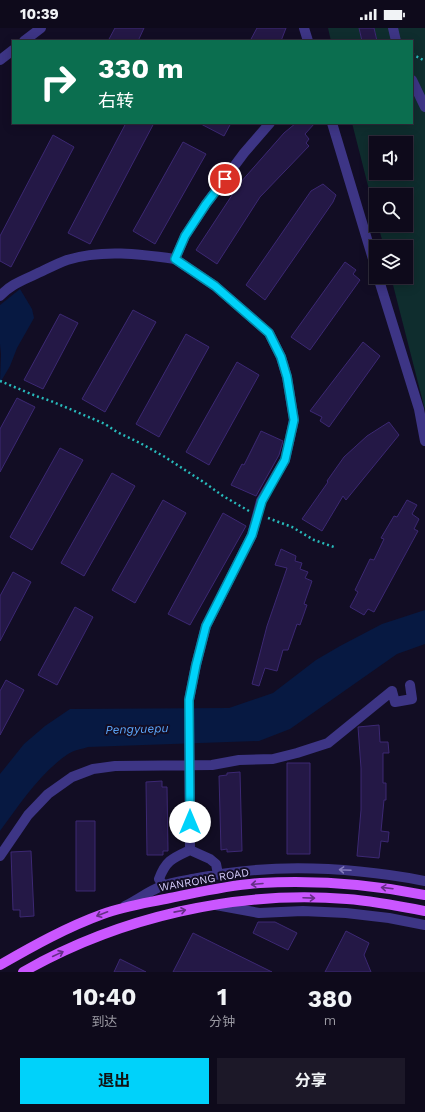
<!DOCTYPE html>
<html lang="zh">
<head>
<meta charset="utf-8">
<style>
	body { margin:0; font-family:"Work Sans","Noto Sans SC",sans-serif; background:#1c1828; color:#f1f3f6; height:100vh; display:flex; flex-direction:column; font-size:15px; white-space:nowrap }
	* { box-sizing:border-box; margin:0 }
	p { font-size:13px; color:#9b9aa3 }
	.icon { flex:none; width:22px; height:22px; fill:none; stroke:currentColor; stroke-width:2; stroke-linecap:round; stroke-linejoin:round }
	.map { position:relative; height:944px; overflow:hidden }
	.drawer { display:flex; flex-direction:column; background:#0e0a1b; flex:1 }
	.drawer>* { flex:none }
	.guide { position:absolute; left:12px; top:12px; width:401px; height:84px; border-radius:0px; box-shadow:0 2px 10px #0003,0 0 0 1px #2e2b3a; background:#0b6e4f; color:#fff; overflow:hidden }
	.fabs { position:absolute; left:369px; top:108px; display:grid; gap:8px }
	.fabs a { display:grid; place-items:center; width:44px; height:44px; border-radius:0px; background:#0e0a1b; box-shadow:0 2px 10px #0003,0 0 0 1px #2e2b3a; font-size:20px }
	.pin { position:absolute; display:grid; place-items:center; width:34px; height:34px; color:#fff; margin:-17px; border:2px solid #fff; border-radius:50%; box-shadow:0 1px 4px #0007 }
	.me { position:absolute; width:44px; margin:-22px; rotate:0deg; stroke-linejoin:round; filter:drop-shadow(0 0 3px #0008) }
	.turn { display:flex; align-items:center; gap:14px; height:84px; padding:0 20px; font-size:18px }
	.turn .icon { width:52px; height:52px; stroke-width:2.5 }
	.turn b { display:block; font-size:28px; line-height:34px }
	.eta { display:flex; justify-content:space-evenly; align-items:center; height:68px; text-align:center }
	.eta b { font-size:24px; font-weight:700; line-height:28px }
	.action { display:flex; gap:8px; margin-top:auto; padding:8px 20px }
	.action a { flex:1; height:46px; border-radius:0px; background:#00d2fa; color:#111; font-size:16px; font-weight:700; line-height:46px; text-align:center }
	.action a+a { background:#1c1828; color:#f1f3f6 }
	.status { display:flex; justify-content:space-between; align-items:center; height:28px; padding:0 20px; background:#0e0a1b; direction:ltr }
	.status svg { height:11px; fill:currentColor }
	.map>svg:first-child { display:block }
</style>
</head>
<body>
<div class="status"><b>10:39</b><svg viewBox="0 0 49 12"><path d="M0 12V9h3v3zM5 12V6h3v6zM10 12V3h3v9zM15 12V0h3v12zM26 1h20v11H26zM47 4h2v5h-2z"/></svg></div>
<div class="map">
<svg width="425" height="944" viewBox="0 0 425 944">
	<rect width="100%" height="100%" fill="#120d24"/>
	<path fill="#0f2d2e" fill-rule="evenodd" d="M328,0H425V382L391,249H406V219H384L378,197H406V167H376V189L352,95H412V13H331ZM376,115H406V145H376Z"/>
	<path fill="#071942" d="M20,261L32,281L34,290L17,320L10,338L0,355L1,326L0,316V277Z
		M425,582V616L397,626L290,701L259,713L88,719C82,721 74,722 68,726C40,745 20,776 0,803V746L24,716L45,698L70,681L229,680L273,665L316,632L340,618L382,596Z"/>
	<path fill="#241846" stroke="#3c2873" d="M115,0H144L138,13H108Z
		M257,0H286L281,13H250Z
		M359,0H374L377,13H362Z
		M126,95H154L90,216L68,205Z
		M199,95H231L224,108Z
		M296,95H315L305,106L309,111L306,115L309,118L260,169L217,236L196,222L240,155L284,105Z
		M53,107L74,119L11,239L0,233V208Z
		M183,114L206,126L155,216L133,203Z
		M323,156L336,167L333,174L265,272L246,257L311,163Z
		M345,234L356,242L353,246L360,252L310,322L291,309Z
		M133,282L156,294L105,384L82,371Z
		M60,286L78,295L43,361L24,352Z
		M186,306L209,319L159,409L136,396Z
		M363,314L380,328L329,399L320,393L322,389L310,383Z
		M237,334L259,347L209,437L186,424Z
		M17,370L35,379L0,444V401Z
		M389,394L399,407L346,472L343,468L322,503L302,491L328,454L327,453L344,429L367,408Z
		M261,403L283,413L279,427L256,468L231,457L242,436L244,437Z
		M60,420L83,432L32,522L10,509Z
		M112,445L135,458L84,548L61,535Z
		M163,472L186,485L135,575L112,562Z
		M407,472L417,477L412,486L419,491L414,501L418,503L374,584L368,581L364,587L350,579L358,564L355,562L370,531L374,532L384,511L381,510L394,488L397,489Z
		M223,485L246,498L190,597L168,586Z
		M281,521L296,528L295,533L302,535L300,541L308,544L305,550L312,553L304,576L307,577L300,597L297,596L288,622H283L277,643L265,640L259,658L252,656L267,598L287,540L275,537Z
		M13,544L31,554L0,613V568Z
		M75,579L93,589L57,657L38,647Z
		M6,652L24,662L0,707V663Z
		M379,697L380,714H388L389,725H383V755H386V772H384L381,803L389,804L388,814L381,813L379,830L357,828L361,782V740L358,699Z
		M287,735H310V826H287Z
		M240,744L242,823L227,824V821L221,822L219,748L227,747V745Z
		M162,753V759H167L168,823H163V827H147L146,754Z
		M76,793H95V863H76Z
		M31,823L34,888L20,889V882H13L11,824Z
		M258,894H275L297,905L288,922L253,905Z
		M346,903L369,915L364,927L371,944H325Z
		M193,905L272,944H173Z
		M120,931L146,944H114Z"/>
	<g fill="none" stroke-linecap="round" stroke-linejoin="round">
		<path stroke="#28babb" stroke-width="2.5" stroke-dasharray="2 3" stroke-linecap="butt" d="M412,26L425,33
			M0,353L36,368L51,373L105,396L117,404L140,415L165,429L205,455L223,468L249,483
			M268,490L292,499L314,512L334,519"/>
		<path stroke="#3d3585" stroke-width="10" d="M304,0L308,13
			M393,0L396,13
			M24,13L41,0
			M0,32L13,22
			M412,52L425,79
			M332,95L376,241
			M378,249L419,381L425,413
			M0,268C10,257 21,253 34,247C45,242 56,236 67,232C102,221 140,226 175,231L185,208L206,176L244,125L270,95
			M190,822L210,831L216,836L218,846
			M0,828L28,787L48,766L72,749L93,741L115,738L212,737L239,732L273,731L297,725L328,715L392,663L395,674L412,671L410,657
			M163,857L159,851C166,832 173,830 190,822L189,672L196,637L206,598L252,507L261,473L285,432L294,392L287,349L281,329L269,305L215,258L175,231
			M216,877L259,885L303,883L346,885L389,890L425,897
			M125,878C137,872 149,863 162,858C171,854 188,852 198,850C272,835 351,839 425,853"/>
		<path stroke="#ca56ff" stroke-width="10" d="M0,937C33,918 67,899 103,886C125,878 147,875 170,870C200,864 229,857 260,855C315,852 370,856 425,867
			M23,944C119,889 237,862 347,871C373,873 399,878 425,883"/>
	</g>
	<defs><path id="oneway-shaft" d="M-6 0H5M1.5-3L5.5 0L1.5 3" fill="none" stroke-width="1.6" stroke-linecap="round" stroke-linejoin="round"/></defs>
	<use stroke="#837abc" href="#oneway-shaft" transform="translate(345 842) rotate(-177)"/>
	<g stroke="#652e87">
		<use href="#oneway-shaft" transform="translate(257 856) rotate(175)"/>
		<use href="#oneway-shaft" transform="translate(387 860) rotate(-173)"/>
		<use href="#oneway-shaft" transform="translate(309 870) rotate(2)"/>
		<use href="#oneway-shaft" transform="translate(180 883) rotate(-11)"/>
		<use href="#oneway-shaft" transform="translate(102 886) rotate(159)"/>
		<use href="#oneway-shaft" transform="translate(58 926) rotate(-25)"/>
	</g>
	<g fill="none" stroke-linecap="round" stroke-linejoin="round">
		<g stroke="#0088a2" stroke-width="10">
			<path id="route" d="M190,794L189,672L196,637L206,598L252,507L262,473L285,432L294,392L287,349L281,329L269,305L215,258L175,231L185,208L206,176L225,151"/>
		</g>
		<use href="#route" stroke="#00d2fa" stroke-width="7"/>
	</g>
	<g text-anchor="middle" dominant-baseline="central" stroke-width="4" stroke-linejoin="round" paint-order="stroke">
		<g font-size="11" fill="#d8cfff" stroke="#120d24">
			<text transform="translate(204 852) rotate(-10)">WANRONG ROAD</text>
		</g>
		<g font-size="12" font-style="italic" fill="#5daaff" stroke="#120d24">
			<text transform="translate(137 701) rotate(-2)">Pengyuepu</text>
		</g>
	</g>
</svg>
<div class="fabs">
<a><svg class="icon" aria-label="sound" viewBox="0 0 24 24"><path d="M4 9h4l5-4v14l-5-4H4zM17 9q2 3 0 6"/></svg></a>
<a><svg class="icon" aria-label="search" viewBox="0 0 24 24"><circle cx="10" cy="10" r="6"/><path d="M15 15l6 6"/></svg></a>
<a><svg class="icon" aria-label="layers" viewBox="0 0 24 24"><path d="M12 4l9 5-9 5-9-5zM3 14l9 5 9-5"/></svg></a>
</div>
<div class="pin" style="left:225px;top:151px;background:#d93025"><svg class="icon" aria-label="arrive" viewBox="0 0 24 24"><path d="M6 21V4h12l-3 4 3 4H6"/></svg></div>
<svg class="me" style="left:190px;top:794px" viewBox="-20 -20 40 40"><circle r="19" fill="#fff"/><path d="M0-13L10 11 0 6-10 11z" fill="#00d2fa"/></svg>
<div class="guide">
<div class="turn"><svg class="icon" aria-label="right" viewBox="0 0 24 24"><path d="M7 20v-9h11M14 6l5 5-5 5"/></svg><div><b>330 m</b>右转</div></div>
</div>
</div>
<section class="drawer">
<div class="eta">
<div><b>10:40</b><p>到达</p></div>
<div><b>1</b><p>分钟</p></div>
<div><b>380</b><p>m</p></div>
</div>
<div class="action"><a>退出</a><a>分享</a></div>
</section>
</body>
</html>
